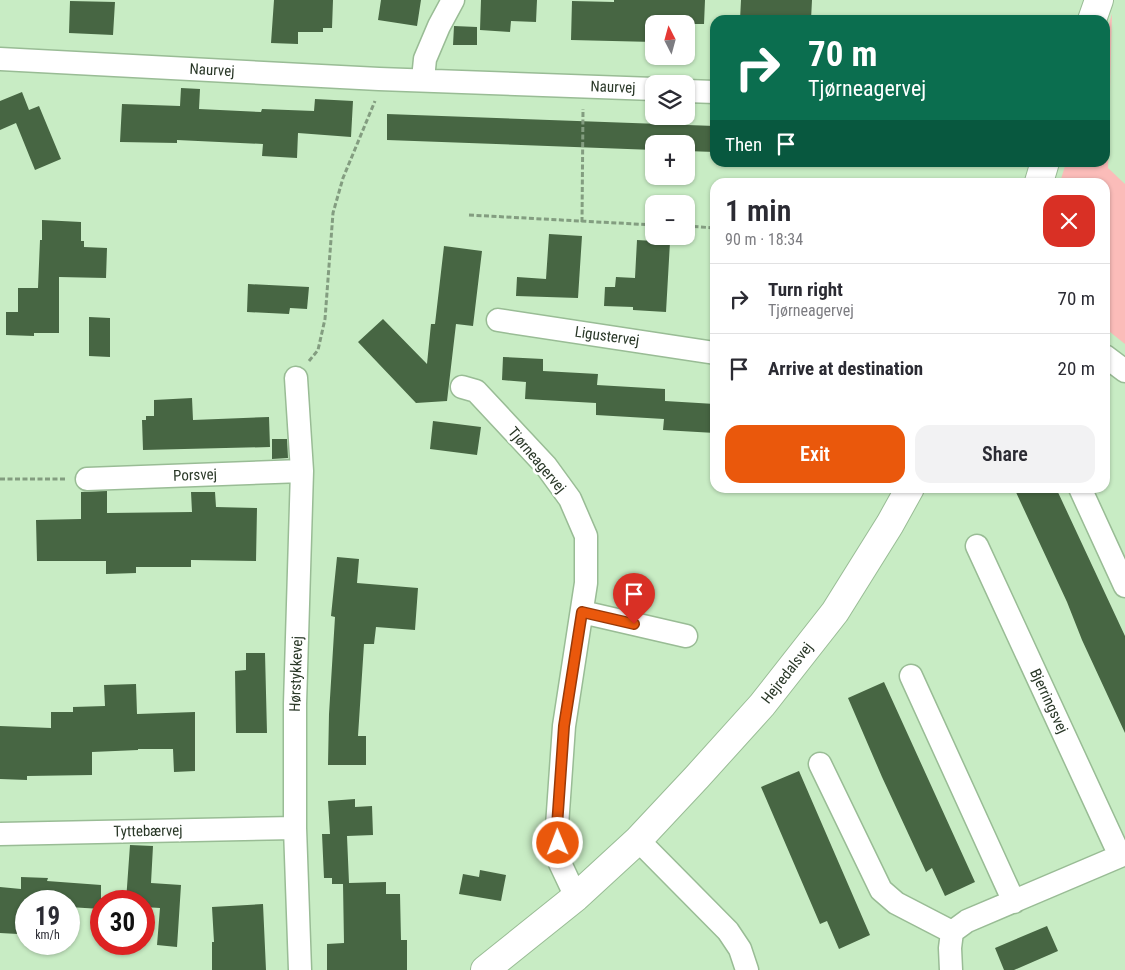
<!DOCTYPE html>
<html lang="en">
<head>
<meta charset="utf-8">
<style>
	body { margin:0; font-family:"Roboto Condensed",sans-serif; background:#f2f2f3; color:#2b2b33; height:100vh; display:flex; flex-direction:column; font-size:19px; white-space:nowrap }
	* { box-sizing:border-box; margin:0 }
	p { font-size:16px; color:#7c7c81 }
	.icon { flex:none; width:28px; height:28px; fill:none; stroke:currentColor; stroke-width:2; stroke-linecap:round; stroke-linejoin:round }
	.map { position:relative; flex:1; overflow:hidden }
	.drawer { position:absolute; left:710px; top:178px; width:400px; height:315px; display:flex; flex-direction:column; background:#fff; border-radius:15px; box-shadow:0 1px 4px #0004 }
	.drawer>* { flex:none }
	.hud { position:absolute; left:710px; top:15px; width:400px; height:152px; border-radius:15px; box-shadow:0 1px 4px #0004; background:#0b6e4f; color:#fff; overflow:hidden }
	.needle { width:32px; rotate:354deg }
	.controls { position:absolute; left:645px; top:15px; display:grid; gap:10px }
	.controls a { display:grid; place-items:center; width:50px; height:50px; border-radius:10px; background:#fff; box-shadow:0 1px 4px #0004; font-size:25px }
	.speed { position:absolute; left:15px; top:890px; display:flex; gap:10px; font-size:25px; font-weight:700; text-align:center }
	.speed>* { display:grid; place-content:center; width:65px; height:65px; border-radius:50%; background:#fff; box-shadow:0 1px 4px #0004; line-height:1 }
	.speed small { font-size:12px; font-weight:400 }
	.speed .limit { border:8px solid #d22; background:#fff; color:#111 }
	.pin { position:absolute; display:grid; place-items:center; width:42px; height:42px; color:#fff; margin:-51px -21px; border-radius:50% 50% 50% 0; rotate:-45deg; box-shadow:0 0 5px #0007 }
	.pin .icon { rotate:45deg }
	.me { position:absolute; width:55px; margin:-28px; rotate:359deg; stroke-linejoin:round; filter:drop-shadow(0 0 4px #0008) }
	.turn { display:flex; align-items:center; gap:18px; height:105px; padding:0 15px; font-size:22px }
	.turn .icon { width:65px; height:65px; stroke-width:2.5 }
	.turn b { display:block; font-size:35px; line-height:42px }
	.then { display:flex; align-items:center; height:48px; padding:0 15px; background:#0003; gap:10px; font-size:19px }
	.round { display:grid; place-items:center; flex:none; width:52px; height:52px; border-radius:15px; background:#f2f2f3 }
	.head { display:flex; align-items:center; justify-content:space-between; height:85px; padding:0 15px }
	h1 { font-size:30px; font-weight:600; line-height:38px }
	.action { display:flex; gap:10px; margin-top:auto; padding:10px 15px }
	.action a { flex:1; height:58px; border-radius:15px; background:#ea580c; color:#fff; font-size:20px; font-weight:600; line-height:58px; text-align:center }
	.action a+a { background:#f2f2f3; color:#2b2b33 }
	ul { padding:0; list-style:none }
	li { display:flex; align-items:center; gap:15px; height:70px; padding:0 15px; border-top:1px solid #e1e1e2 }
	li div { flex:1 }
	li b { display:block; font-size:19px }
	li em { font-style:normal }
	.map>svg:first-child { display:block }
</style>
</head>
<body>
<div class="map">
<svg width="1125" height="970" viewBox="0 0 1125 970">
	<rect width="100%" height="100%" fill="#c8ecc4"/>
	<path fill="#fbbcb9" d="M1112,14L1108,168L1125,184V344L1105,328V182H1060L1066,163L1105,162V37Z"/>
	<path fill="#476643" d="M274,0H333L332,28H323V32H298V44L271,43Z
		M381,0H421L417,26L378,20Z
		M481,0H537L536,22L511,21L510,32L480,30Z
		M614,0H705L704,24H654V42L571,40L572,1L614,2Z
		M741,0H812L811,20H740Z
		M70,1L115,2L113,35L69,33Z
		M454,26L477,27V45H453Z
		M181,88L200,89L199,109L261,112L262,109L314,111L315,99L353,101L351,137L298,133L297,158L262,156L263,144L177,140V143L120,142L122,104L180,106Z
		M22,92L29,110L39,106L61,159L35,170L16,123L0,130V101Z
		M387,114L715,126V152L686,151V144H654V150L387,140Z
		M42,220L81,222V241H84V247L107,248L106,278L59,277V333H34V336L6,335V312H18V288H38L40,240H42Z
		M549,234L582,236L578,298L516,296L517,277L546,279Z
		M637,240L670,242L666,312L633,310V307L604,306L605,287H615L616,277L635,278Z
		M444,246L482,251L473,326L456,324L447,401L416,403L358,342L383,319L427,364L431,324H435Z
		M248,284L309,287L307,309L290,308L289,314L247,312Z
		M89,317L110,318V357L89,356Z
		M503,357L543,359V371L598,374L597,385L665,389V401L715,404V433L663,430L664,419L596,415V403L525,399L526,382L502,380Z
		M192,398L193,420L269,417L270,447L143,450L142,420H146V416H154V400Z
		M433,421L481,427L477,455L430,449Z
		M272,439H287L288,458L272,459Z
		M1014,488H1056L1125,636V733L1082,640L1067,602Z
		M107,491V513L192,512L191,492H215L216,507L257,508L256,561L191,560V567H136V573L106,574V561H37L36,520L81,519V492Z
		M337,557L359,559L357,583L418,588L415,630L376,627L374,644H364L358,736H366V765H328L329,714L335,617L331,616Z
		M246,653H265L267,733H236L235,671L246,670Z
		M884,682L975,882L945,896L932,868L926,872L882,777L848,698Z
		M136,684L137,714L195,712V771L174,772L173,749H138V750L92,752V775L27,776V780L0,779V726L51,728V712H73V707L105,706L104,685Z
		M799,771L870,935L839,949L827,921L820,924L761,787Z
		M355,799V807L372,806L373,835L347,836L349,883L386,882V894H400L401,940H407V970H327V944L344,943L343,884H332V878H324L322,834H330L328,801Z
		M130,845L153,846L151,883L181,885L177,947L157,945L160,908L144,907V901H126Z
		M480,870L506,875L501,901L459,894L463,874L479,877Z
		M21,877L48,878L47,881L101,885V909L69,907V901H26V908H20L18,934L0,933V887L21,889Z
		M263,904L266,970H212V942H214L212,907Z
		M1047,926L1058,951L1014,970H1004L995,948Z"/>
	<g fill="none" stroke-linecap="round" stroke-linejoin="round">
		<g stroke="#99bc95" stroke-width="25">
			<path id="street" d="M0,59L379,79L654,89
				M423,79L425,59L439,26L453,0
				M686,91L715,92
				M498,320L715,353
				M1105,356L1125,371
				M296,378L302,471L295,704V828L300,970
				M462,387L476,391L546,466L570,499L586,536V583L564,726L557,826L559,861L576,897
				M87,479L302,471
				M1080,488L1125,586
				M977,546L1120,856
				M582,612L686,636
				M911,676L1014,902
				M820,764L881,890L896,903L952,932L967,921L1125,854
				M0,834L295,828
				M638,840L728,931L740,949L747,970
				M951,970L950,948L952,932"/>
		</g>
		<g stroke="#99bc95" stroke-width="30">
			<path id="secondary" d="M1092,20L1099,0
				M1039,182L1045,162
				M485,970L576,897L638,840L697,777L762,705L835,612L890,524L910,488"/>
		</g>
		<path stroke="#839d80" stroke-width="3" stroke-dasharray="5 2.5" stroke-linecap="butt" d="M469,215L654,225
			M582,222L583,109
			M686,226L715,228
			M309,361L318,350L325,319L333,213L343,178L375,101
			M0,479H66"/>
		<use href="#street" stroke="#fff" stroke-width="22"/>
		<use href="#secondary" stroke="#fff" stroke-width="28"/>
	</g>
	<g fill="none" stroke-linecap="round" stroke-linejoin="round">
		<g stroke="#983908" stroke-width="12">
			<path id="route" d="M558,843L557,826L564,726L582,612L634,624"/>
		</g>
		<use href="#route" stroke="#ea580c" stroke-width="9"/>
	</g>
	<g text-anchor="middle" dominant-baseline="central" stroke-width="5" stroke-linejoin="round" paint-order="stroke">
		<g font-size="15" fill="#293727" stroke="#fff">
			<text transform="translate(212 70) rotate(3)">Naurvej</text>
			<text transform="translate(613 87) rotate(2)">Naurvej</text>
			<text transform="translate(607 336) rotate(8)">Ligustervej</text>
			<text transform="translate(537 460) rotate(50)">Tjørneagervej</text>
			<text transform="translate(195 475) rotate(-2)">Porsvej</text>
			<text transform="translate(787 673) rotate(-52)">Hejredalsvej</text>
			<text transform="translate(296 674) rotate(-88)">Hørstykkevej</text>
			<text transform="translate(1049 701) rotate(65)">Bjerringsvej</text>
			<text transform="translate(148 831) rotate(-1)">Tyttebærvej</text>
		</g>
	</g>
</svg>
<div class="controls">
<a><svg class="needle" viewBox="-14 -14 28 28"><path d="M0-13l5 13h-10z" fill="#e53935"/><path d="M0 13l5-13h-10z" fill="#7c7c81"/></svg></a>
<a><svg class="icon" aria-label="layers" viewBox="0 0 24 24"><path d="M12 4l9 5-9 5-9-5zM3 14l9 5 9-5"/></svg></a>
<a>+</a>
<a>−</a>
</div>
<div class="speed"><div>19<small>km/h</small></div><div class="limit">30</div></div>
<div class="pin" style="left:634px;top:624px;background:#d93025"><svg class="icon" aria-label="arrive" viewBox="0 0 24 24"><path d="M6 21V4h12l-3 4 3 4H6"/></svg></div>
<svg class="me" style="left:558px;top:843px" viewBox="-20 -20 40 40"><circle r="17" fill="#ea580c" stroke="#fff" stroke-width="3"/><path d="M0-11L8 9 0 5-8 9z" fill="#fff"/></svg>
<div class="hud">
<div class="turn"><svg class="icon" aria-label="right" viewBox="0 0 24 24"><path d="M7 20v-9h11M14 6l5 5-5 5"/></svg><div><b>70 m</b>Tjørneagervej</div></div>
<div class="then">Then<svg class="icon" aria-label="arrive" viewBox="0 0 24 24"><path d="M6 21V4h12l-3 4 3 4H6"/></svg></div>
</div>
<section class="drawer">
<div class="head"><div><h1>1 min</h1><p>90 m · 18:34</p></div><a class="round" style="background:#d93025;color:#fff"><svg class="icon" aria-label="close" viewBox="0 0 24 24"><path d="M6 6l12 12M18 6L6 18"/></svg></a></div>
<ul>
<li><svg class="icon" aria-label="right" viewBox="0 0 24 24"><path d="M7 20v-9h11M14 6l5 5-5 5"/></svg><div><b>Turn right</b><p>Tjørneagervej</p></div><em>70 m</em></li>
<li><svg class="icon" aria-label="arrive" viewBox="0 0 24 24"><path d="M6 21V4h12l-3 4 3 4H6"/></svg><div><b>Arrive at destination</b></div><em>20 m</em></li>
</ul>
<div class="action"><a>Exit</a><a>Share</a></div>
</section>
</div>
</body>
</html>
